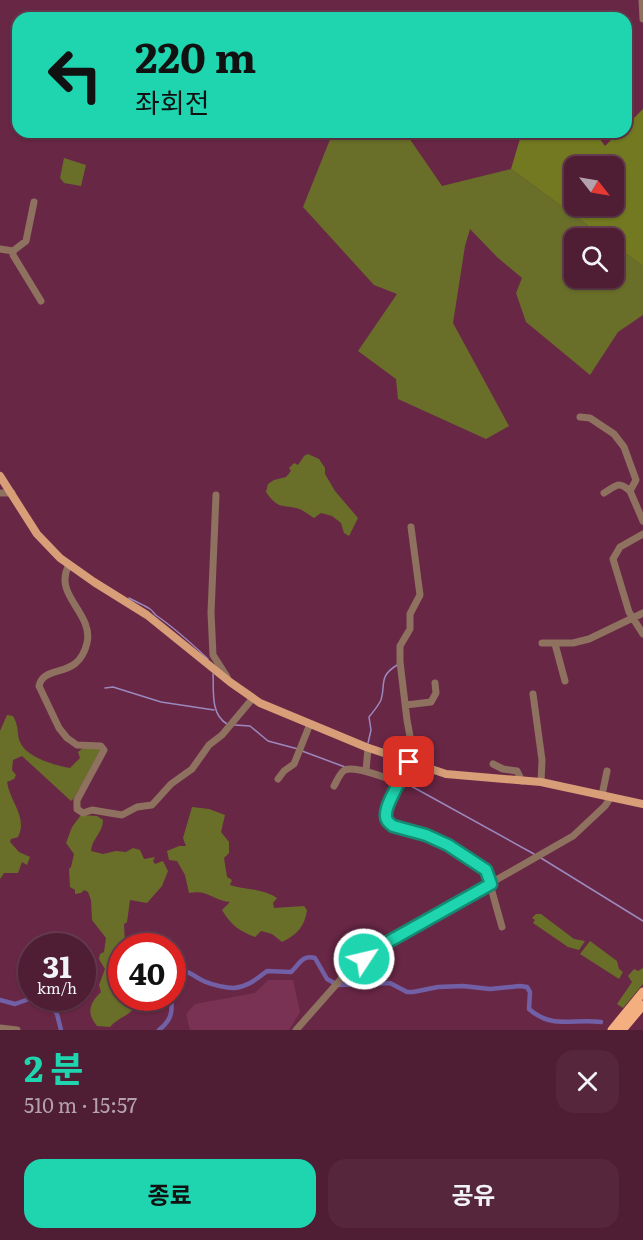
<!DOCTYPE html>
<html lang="ko">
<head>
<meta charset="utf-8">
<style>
	body { margin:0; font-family:Literata,"Noto Sans KR",serif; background:#55263c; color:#f1f3f6; height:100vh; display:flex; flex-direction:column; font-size:22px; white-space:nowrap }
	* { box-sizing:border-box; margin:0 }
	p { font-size:20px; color:#b3a2ac }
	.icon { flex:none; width:33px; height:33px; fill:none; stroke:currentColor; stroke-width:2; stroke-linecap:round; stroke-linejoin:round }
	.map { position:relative; height:1030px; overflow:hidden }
	.drawer { display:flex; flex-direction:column; background:#4f1d34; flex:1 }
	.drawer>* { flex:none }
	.banner { position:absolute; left:12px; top:12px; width:620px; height:126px; border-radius:18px; box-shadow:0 2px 4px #0004,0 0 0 2px #663b4f; background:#1ed5b0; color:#111; overflow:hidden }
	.needle { width:39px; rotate:121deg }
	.tools { position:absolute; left:564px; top:156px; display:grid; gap:12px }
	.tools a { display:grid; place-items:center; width:60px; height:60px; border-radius:12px; background:#4f1d34; box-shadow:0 2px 4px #0004,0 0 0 2px #663b4f; font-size:30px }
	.speed { position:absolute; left:18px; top:933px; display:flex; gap:12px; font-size:30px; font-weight:700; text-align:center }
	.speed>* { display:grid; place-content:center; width:78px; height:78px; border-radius:50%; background:#4f1d34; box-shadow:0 2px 4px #0004,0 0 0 2px #663b4f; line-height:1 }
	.speed small { font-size:15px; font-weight:400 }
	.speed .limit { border:9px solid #d22; background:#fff; color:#111 }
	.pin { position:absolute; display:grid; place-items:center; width:51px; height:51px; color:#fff; margin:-26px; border-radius:12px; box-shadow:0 3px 9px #0006 }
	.me { position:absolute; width:66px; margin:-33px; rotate:55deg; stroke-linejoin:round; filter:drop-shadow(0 0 4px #0008) }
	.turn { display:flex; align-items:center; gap:21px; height:126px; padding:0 24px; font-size:27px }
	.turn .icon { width:78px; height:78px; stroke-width:2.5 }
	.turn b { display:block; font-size:42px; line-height:51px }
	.round { display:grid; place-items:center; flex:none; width:63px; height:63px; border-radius:18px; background:#55263c }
	.summary { display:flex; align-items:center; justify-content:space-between; height:102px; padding:0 24px }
	h1 { font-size:36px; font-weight:700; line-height:45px; color:#1ed5b0 }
	.action { display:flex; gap:12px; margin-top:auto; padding:12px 24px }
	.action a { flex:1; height:69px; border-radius:18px; background:#1ed5b0; color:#111; font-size:24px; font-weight:700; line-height:69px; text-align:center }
	.action a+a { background:#55263c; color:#f1f3f6 }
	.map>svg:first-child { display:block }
</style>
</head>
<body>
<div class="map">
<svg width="643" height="1030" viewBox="0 0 643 1030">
	<rect width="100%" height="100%" fill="#692746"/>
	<path fill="#793253" d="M268,980H293L300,1012L289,1030H190L186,1014L195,1004L255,993Z"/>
	<path fill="#696f29" d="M333,132H405L442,186L511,169L605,238H574V278H614V245L643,266V315L618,332L590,375L526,322L516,293L522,278L497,257L470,229L465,246L453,323L509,426L486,439L398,399L396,379L358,351L397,294L374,285L303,207Z
		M64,158L86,165L81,186L64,183L60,178Z
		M308,454L319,459L325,468V474L335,491L358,518L349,536L344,533L341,523L332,516L321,513L314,518C309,515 302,509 296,508C281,505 277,508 266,492L268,484L274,480L286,477L291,471L289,468L294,463L298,465L304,456Z
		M7,715L13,716C20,728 16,735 21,744C28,758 57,766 70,768L80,758L78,752L83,748H99L100,751L74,798L71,801L22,756L13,760L12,770L16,775L14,779L7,782C10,802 28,817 18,837L11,839L10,842L19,852L30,857L27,865L22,862L18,873H4L0,879V731Z
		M192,807L209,809L225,815L221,832L229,842V853L224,858L227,877L232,880L230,885C245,890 262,888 277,898L273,903L274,908L304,906L307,910C305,926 297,935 282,942L272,934L261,931L255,937C239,931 231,925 222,910L230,902C212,900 208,889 189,893L185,875L177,861L169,860L167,851L179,846H186L183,838Z
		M81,815L97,816L103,820C103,833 92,838 91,851L103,854L116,851L126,852L133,848L140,850L144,859L155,857L153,861L155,864L163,861L168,871L162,886L147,903L130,900L127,922L124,924L125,946H122V998H139C136,1015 120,1015 110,1027L97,1026C85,1012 91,1002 101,992L99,985L105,969L99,959L100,954L104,952L106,938L92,920L91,900L88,892L84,890L81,893L75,894V890L70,887L69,869L71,867L74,854L66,843L72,827Z
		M536,914H541L574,939L585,941L579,950L568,947L533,923L535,920L532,918Z
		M590,941L617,961L619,969L623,972L619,979L580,954Z
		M643,968V984L623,1008L617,1004L632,982L628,976L634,969L638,971Z"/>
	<path fill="#727920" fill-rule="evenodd" d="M643,109V266L614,245V238H605L511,169L522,132H595L605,146L619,132H626V126ZM574,166H614V206H574Z"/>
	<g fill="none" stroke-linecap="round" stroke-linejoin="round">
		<path stroke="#9b89bd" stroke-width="1.5" d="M129,598C136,602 144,605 150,609C153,611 154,614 157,616C176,629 191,643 208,659
			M213,674C214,690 210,714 227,724
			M105,688L113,687L161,702L214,710
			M235,725L250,726L268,741L298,749
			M368,743L371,730L369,717C374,711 378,706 381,700C386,684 378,677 397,665
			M302,751L345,767
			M402,781L534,854
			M541,858L643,921"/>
		<path stroke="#7260a7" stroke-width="4.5" d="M172,975C185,964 194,978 206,982C213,985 226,988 234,988C248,987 256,979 267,971L291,972C299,965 302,954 315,958L327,979L338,985L390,983L407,992H413L438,987L463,986L490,989L520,986L527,987L530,992L529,1009C553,1030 573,1018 601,1022
			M45,998L57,1014L61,1030
			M0,1000L15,1004L32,998
			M159,1030C171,1020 173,1013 171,998"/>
		<path stroke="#8e715f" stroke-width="7" d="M642,0L643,19
			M0,249L13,251L26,241L34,202
			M13,251V255L41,301
			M580,417L590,418L614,434L624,447L636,480L630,491L643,521
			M0,493H12
			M604,493C616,486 618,480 630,491
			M216,495L211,613L213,655L227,677
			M411,527L420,595L410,614V629L400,646V662L407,720L415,764
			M643,534L620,547L613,559L629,612L643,634
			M69,565C52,595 94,613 87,643C78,681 44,663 39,686L59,728L67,738L77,745L101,746L104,750L77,800V809L83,813L92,810L122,815L137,807L152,805L171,784L192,769L209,745L222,735L253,698
			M542,643H573L589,639L643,613
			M555,644L565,681
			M533,694L542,760L541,782
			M406,705L431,702L436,693L435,683
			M409,762C403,779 385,802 386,818L393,826L436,839L486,870L502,927
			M493,764L503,769L517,771L522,781
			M366,771L368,748
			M278,779L284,771L294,764L310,724
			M334,786C337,781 340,772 345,770C356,765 388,779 400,783
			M602,795L607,771
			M0,1028L17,1030
			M296,1030L349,970L379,947L573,836L605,806L611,797"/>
		<path stroke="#d79e78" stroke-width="8" d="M0,476L37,534L60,558L94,582L147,615L230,682L260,703L366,747L446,774L541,782L643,804"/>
		<path stroke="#f4af81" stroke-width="9" d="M612,1030L643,992
			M622,1030L643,1005"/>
	</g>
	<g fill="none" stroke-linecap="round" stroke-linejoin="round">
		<g stroke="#148a72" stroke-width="15">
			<path id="route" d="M364,959L379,947L491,884L486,870L448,845L426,835L393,826C389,823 385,820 386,814C386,802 404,776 409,762"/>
		</g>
		<use href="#route" stroke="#1ed5b0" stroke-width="10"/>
	</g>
</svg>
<div class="tools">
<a><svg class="needle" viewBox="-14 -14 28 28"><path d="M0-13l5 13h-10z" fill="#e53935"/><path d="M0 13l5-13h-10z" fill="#b3a2ac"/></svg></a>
<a><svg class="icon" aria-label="search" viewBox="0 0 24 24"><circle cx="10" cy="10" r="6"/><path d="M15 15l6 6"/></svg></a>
</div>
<div class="speed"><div>31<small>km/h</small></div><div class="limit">40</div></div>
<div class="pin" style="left:409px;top:762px;background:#d93025"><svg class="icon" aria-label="arrive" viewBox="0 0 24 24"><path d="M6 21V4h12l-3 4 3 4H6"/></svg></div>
<svg class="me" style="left:364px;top:959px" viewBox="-20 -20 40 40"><circle r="17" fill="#1ed5b0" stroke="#fff" stroke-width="3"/><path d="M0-11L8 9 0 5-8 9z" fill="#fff"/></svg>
<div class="banner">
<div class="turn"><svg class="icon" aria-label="left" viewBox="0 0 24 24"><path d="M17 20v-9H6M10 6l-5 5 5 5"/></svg><div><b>220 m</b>좌회전</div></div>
</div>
</div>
<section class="drawer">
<div class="summary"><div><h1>2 분</h1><p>510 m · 15:57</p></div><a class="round"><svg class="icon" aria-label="close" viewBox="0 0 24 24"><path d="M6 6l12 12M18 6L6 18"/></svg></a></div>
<div class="action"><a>종료</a><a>공유</a></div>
</section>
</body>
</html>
